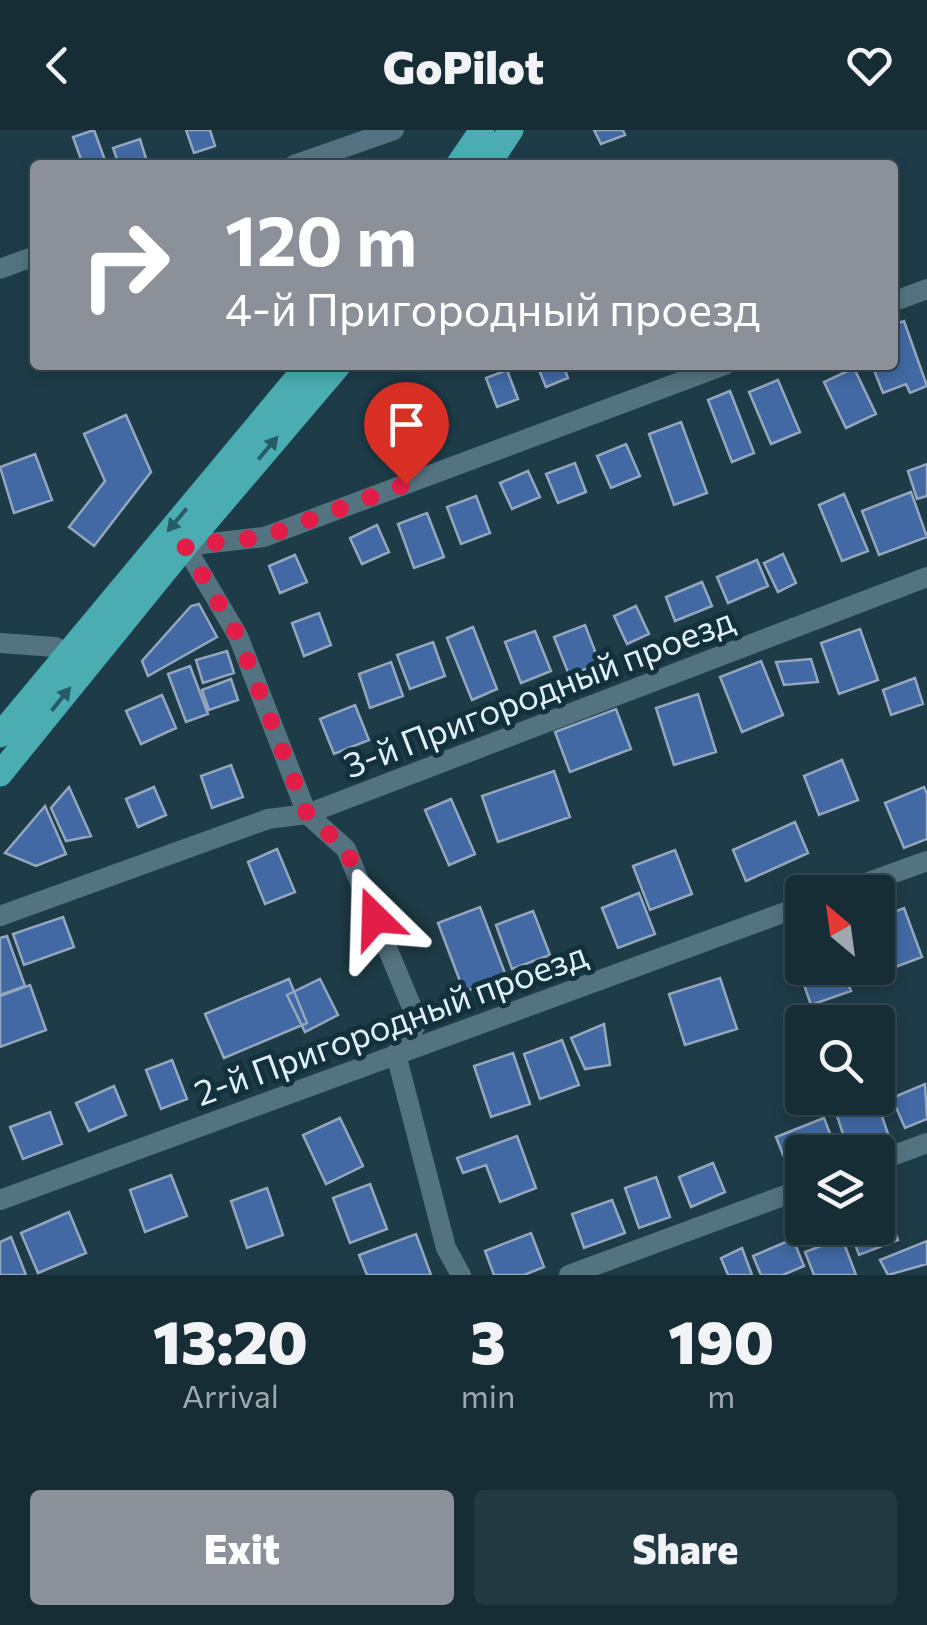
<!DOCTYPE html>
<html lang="en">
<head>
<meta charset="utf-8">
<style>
	body { margin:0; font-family:Commissioner,sans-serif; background:#233942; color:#f1f3f6; height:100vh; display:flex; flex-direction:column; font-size:38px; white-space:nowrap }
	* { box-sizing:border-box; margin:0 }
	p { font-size:32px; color:#9ea8ad }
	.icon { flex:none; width:55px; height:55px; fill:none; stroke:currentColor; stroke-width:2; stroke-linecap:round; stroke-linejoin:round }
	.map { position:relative; height:1145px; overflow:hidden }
	.sheet { display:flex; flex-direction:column; background:#162d36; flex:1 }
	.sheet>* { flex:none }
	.top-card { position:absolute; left:30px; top:30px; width:868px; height:210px; border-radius:10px; box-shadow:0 5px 15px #0003,0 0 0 2px #354951; background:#8c9099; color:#fff; overflow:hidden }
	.needle { width:65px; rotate:331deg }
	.controls { position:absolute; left:785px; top:745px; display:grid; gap:20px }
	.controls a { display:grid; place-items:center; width:110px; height:110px; border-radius:10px; background:#162d36; box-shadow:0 5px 15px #0003,0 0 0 2px #354951; font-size:50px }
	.pin { position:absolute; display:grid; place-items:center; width:85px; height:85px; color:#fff; margin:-102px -42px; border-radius:50% 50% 50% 0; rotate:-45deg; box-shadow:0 0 10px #0007 }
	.pin .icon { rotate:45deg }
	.me { position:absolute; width:110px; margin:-55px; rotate:338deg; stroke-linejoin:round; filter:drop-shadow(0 0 8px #0008) }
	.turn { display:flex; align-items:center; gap:35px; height:210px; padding:0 30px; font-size:45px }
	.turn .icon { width:130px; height:130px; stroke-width:2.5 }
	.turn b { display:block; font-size:70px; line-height:85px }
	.eta { display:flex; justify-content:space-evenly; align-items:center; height:170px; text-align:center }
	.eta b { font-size:60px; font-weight:800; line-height:70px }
	.button { display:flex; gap:20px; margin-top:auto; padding:20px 30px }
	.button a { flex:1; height:115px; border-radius:10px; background:#8c9099; color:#fff; font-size:40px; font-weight:800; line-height:115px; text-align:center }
	.button a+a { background:#233942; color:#f1f3f6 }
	header { display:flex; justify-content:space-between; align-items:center; height:130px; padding:0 30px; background:#162d36; font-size:45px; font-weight:800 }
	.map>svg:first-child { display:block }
</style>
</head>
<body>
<header><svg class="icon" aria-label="back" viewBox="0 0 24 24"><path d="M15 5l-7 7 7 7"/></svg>GoPilot<svg class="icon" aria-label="heart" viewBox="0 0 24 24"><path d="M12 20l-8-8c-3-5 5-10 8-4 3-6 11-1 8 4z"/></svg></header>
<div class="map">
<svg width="927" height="1145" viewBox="0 0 927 1145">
	<rect width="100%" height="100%" fill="#1e3c48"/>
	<path fill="#4269a3" stroke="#95a6bf" stroke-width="2.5" d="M94,0L106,33L83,35L73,7Z
		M186,0H210L215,16L194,23Z
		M594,0H623L625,5L601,14Z
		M140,9L148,35H119L113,18Z
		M904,191L927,256L910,263L906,254L883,263L872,235H892V195Z
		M537,235H563L568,248L546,257Z
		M854,238L876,284L846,298L824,252Z
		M507,240L518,269L497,277L486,248Z
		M778,250L800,302L771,314L749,262Z
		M730,261L754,323L732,332L708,270Z
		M417,263L429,308L402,320L390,283Z
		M126,285L151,342L94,416L69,397L105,351L84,304Z
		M681,292L707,363L674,375L649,304Z
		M626,314L640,346L611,358L597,326Z
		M35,324L52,370L14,383L0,337Z
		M575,333L586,362L558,373L546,344Z
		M927,334V366L917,369L908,341Z
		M528,341L540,367L512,379L500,353Z
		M911,362L927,407L879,425L862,381Z
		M844,364L868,421L842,431L819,375Z
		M476,366L490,403L461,414L447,377Z
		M427,383L444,427L414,438L398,394Z
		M377,395L389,422L362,434L350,408Z
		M783,424L796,453L778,462L764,433Z
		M295,425L307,452L280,463L269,436Z
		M757,430L768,456L728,473L717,447Z
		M702,452L712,476L675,491L666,467Z
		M199,474L217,507L148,546L142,531L191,476Z
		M636,476L649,504L627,514L614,486Z
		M319,483L331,515L304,526L292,493Z
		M585,495L600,534L569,545L554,507Z
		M473,497L497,559L472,570L447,508Z
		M860,499L878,550L839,564L821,513Z
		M535,501L551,541L521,553L505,512Z
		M433,512L445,546L410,559L397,525Z
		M227,521L234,543L203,553L196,530Z
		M811,529L818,552L784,555L776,532Z
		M761,531L783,585L742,602L720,547Z
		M391,532L403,566L370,578L359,544Z
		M190,536L208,584L186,592L168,544Z
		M915,548L923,574L891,585L883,560Z
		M231,549L238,570L209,580L202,560Z
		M698,564L716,622L674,635L656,578Z
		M162,565L176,598L141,614L126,581Z
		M355,575L369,610L334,624L320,589Z
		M616,579L631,619L570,642L555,602Z
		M842,630L858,670L819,685L804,646Z
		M231,635L243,667L212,678L201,646Z
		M554,641L570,687L498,712L482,666Z
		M69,657L91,706L66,711L51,678Z
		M154,657L166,685L138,697L126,669Z
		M924,657L927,664V709L904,718L885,673Z
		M451,669L475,724L449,735L425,680Z
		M45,676L66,724L36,736L5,723Z
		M795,692L808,723L746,751L733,720Z
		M277,719L295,762L265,774L248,732Z
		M675,720L692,764L650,780L633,736Z
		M639,763L655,804L618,818L602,778Z
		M480,777L506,846L464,862L438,793Z
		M904,778L922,827L861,850L856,838H878V788Z
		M533,781L550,825L512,839L496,795Z
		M63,787L74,817L24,835L13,804Z
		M7,806L25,856L0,865V808Z
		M802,826V838H842L851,861L811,875L795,829Z
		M720,848L737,899L685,915L669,864Z
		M289,849L307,893L224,928L205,884Z
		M320,849L338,885L305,902L287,865Z
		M30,855L46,900L0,917V866Z
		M604,894L610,935L585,939L571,908Z
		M562,910L579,955L540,969L524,924Z
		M513,923L530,974L491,987L474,936Z
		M172,930L187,969L161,979L146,940Z
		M925,954L927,989L905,998L892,968Z
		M114,956L126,985L89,1001L76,973Z
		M853,968H876L890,1010L849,1022L833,974Z
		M50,982L62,1014L23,1029L10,997Z
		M340,988L363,1036L326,1054L303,1005Z
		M824,988L837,1022H802V1040L791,1045L776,1007Z
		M517,1006L536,1058L500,1072L486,1035L463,1043L457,1028Z
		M713,1033L725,1062L691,1077L679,1047Z
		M171,1045L187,1086L145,1102L130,1060Z
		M656,1047L670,1087L639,1098L625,1058Z
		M370,1054L387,1099L350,1113L333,1068Z
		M267,1058L283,1105L247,1118L231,1071Z
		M612,1070L625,1103L584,1118L572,1084Z
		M884,1072L898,1110L859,1125L849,1098H878V1074Z
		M69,1082L86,1123L38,1143L21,1103Z
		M531,1103L544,1137L524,1145H494L485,1121Z
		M416,1104L431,1145H367L359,1125Z
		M11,1107L26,1145H0V1112Z
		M842,1108L856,1145H814L805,1122Z
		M793,1109L804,1136L783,1145H761L753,1126Z
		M927,1111V1134L888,1145L880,1130Z
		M742,1118L752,1145H728L721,1128Z"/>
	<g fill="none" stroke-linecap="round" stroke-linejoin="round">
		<path stroke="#547380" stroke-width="20" d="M294,35L394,0
			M0,139L35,126
			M892,172L927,159
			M0,513L55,517L80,529
			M841,762L927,731
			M0,786L268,689L307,684L927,447
			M878,1031L927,1013
			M0,1070L802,776
			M461,1145L446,1118L396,924L418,892L346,719L307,684L238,506L185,416L264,407L725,235
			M569,1145L802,1059"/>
		<path stroke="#4aadb2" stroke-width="25" d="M458,35L482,0
			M488,35L511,0
			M0,605L308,235
			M0,644L185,416L339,235"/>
	</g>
	<defs><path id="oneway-solid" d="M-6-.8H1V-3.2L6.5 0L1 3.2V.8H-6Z" transform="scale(2.5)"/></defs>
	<g fill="#265c66">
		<use href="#oneway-solid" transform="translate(268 318) rotate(-50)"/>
		<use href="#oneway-solid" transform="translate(177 390) rotate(130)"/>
		<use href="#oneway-solid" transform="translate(61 569) rotate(-51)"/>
	</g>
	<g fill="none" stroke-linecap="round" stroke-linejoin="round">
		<path stroke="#e11d48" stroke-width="18" stroke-dasharray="0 32.4" d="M375,788L346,719L307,684L238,506L185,416L264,407L406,354"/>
	</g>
	<g text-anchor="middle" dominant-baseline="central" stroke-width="10" stroke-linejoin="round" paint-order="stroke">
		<g font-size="35" fill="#dff0f8" stroke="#13313d">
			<text transform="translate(538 561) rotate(-21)">3-й Пригородный проезд</text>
			<text transform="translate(390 892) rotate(-20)">2-й Пригородный проезд</text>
		</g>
	</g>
</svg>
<div class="controls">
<a><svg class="needle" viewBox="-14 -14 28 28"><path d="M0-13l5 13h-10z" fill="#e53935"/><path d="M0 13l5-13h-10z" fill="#9ea8ad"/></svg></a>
<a><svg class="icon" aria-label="search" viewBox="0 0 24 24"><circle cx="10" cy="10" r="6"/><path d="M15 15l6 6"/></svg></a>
<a><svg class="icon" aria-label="layers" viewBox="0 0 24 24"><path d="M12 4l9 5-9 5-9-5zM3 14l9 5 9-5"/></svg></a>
</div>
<div class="pin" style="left:406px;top:354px;background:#d93025"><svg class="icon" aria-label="arrive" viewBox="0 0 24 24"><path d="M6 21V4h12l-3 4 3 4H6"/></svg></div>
<svg class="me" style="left:375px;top:788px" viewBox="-20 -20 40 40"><path d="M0-17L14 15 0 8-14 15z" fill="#e11d48" stroke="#fff" stroke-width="4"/></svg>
<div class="top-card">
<div class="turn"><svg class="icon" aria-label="right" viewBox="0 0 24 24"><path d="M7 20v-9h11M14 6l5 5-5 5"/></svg><div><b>120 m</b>4-й Пригородный проезд</div></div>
</div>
</div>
<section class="sheet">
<div class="eta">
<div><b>13:20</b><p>Arrival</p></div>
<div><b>3</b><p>min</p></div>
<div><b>190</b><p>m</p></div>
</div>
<div class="button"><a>Exit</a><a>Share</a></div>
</section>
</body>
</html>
